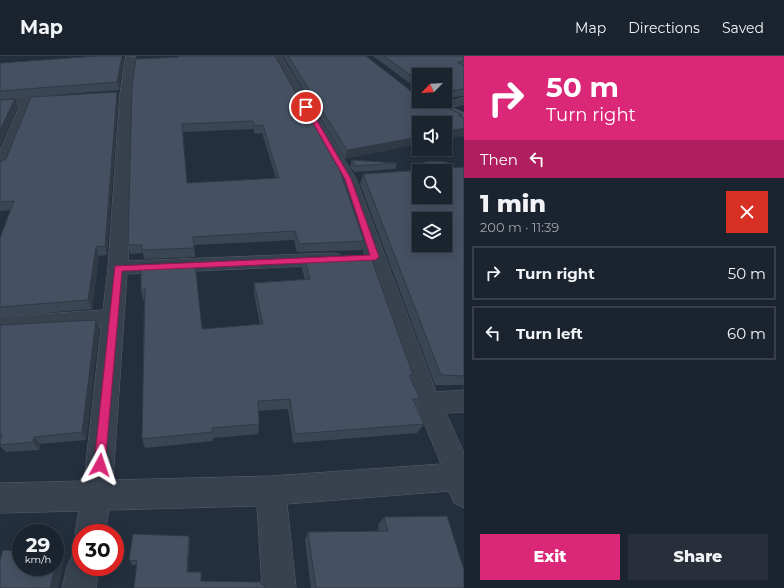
<!DOCTYPE html>
<html lang="en">
<head>
<meta charset="utf-8">
<style>
	body { margin:0; font-family:Montserrat,sans-serif; background:#282f3a; color:#f1f3f6; height:100vh; display:flex; flex-direction:column; font-size:15px; white-space:nowrap }
	* { box-sizing:border-box; margin:0 }
	p { font-size:13px; color:#a0a4aa }
	.icon { flex:none; width:22px; height:22px; fill:none; stroke:currentColor; stroke-width:2; stroke-linecap:round; stroke-linejoin:round }
	.map { position:relative; flex:1; overflow:hidden }
	.panel { display:flex; flex-direction:column; background:#1b232e; width:320px }
	.panel>* { flex:none }
	.banner { background:#db2777; color:#fff; overflow:hidden }
	.needle { width:26px; rotate:245deg }
	.tools { position:absolute; left:412px; top:12px; display:grid; gap:8px }
	.tools a { display:grid; place-items:center; width:40px; height:40px; border-radius:0px; background:#1b232e; box-shadow:0 2px 10px #0003,0 0 0 1px #39404a; font-size:20px }
	.speed { position:absolute; left:12px; top:468px; display:flex; gap:8px; font-size:20px; font-weight:700; text-align:center }
	.speed>* { display:grid; place-content:center; width:52px; height:52px; border-radius:50%; background:#1b232e; box-shadow:0 2px 10px #0003,0 0 0 1px #39404a; line-height:1 }
	.speed small { font-size:10px; font-weight:400 }
	.speed .limit { border:6px solid #d22; background:#fff; color:#111 }
	.pin { position:absolute; display:grid; place-items:center; width:34px; height:34px; color:#fff; margin:-17px; border:2px solid #fff; border-radius:50%; box-shadow:0 1px 4px #0007 }
	.me { position:absolute; width:44px; margin:-22px; rotate:5deg; stroke-linejoin:round; filter:drop-shadow(0 0 3px #0008) }
	.turn { display:flex; align-items:center; gap:14px; height:84px; padding:0 16px; font-size:18px }
	.turn .icon { width:52px; height:52px; stroke-width:2.5 }
	.turn b { display:block; font-size:28px; line-height:34px }
	.then { display:flex; align-items:center; height:38px; padding:0 16px; background:#0003; gap:8px; font-size:15px }
	.round { display:grid; place-items:center; flex:none; width:42px; height:42px; border-radius:0px; background:#282f3a }
	.summary { display:flex; align-items:center; justify-content:space-between; height:68px; padding:0 16px }
	h1 { font-size:24px; font-weight:800; line-height:30px }
	.cta { display:flex; gap:8px; margin-top:auto; padding:8px 16px }
	.cta a { flex:1; height:46px; border-radius:0px; background:#db2777; color:#fff; font-size:16px; font-weight:800; line-height:46px; text-align:center }
	.cta a+a { background:#282f3a; color:#f1f3f6 }
	ul { padding:0; list-style:none }
	li { display:flex; align-items:center; gap:12px; height:54px; margin:0 8px 6px; padding:0 8px; border:2px solid #39404a; border-radius:0px }
	li div { flex:1 }
	li b { display:block; font-size:15px }
	li em { font-style:normal }
	header { display:flex; align-items:center; gap:24px; box-sizing:border-box; height:56px; padding:0 20px; background:#1b232e; border-bottom:1px solid #39404a }
	header strong { font-size:19px }
	nav { display:flex; gap:22px; margin-inline-start:auto; font-size:14px }
	main { display:flex; flex:1; min-height:0 }
	.map>svg:first-child { display:block }
</style>
</head>
<body>
<header>
<strong>Map</strong>
<nav><a>Map</a><a>Directions</a><a>Saved</a></nav>
</header>
<main>
<div class="map">
<svg width="464" height="532" viewBox="0 0 464 532">
	<rect width="100%" height="100%" fill="#242f3e"/>
	<g fill="none" stroke-linecap="round" stroke-linejoin="round">
		<g stroke="#565f6c" stroke-width="1">
			<path id="service" d="M464,42V48L439,54L435,51L436,49Z"/>
		</g>
		<g stroke="#565f6c" stroke-width="1">
			<path id="minor" d="M126,0L136,1L132,38L128,205L332,197L339,198L342,203L339,208L332,209L127,218L113,424L271,420L441,408L411,335L340,123L271,0H281L356,123L436,336L464,334V356L446,357L464,397V452L454,447L449,435L287,448L296,532H262L257,450L109,454L105,477H81V489L75,477L79,455L0,457V427L84,425L101,271L0,277V261L103,254L108,212L120,38Z
				M59,39L63,40L65,43L63,46L33,49L8,111L5,114L0,116V94L20,49L0,51V43Z
				M81,496V511H99L96,532H62L67,511L72,500Z"/>
		</g>
		<g stroke="#565f6c" stroke-width="1">
			<path id="secondary" d="M420,45H437L464,57V66L422,48Z"/>
		</g>
		<use href="#service" fill="#38414e" fill-rule="evenodd"/>
		<use href="#minor" fill="#38414e" fill-rule="evenodd"/>
		<use href="#secondary" fill="#465061" fill-rule="evenodd"/>
	</g>
	<path fill="#3b4654" fill-rule="evenodd" d="M97,0H122L123,6L119,34L0,43V7Z
		M275,0L364,185L362,194L297,196L294,184L194,189L195,201L144,203L143,197L130,198L128,189L179,1ZM253,73L255,78L262,77L276,122L187,127L183,76Z
		M283,0H366L416,39L462,59L461,61L345,103Z
		M373,0H464V40L445,42V19H419V34Z
		M118,44L107,199L99,200L92,253L0,261V182L10,154L0,155V106Z
		M352,104L397,107L395,113L354,116L350,111Z
		M424,106L449,112L464,111V331L463,329H435L360,128L363,118L421,114Z
		M304,201L413,319L411,322L420,343L416,350L424,368L417,377L293,387L288,353L258,355L259,368L258,378L213,382V385L145,392L142,383L144,244H143L141,234V208L202,273L260,268L254,238V227L305,224L302,212Z
		M96,264L99,273L86,384L40,388L39,394L6,396L0,390V269Z
		M384,461L464,532H311L305,484L308,476L379,475L378,469Z
		M189,480L190,485L188,516H201L202,521L134,532L137,509H132L129,504Z"/>
	<path fill="#303945" d="M122,0L123,6L119,34L117,26Z
		M117,36L118,44L107,199L105,190Z
		M15,43L18,51L0,90V74Z
		M464,72V80L445,83V76Z
		M419,81V88L345,103L347,94Z
		M96,191L99,200L92,253L88,244Z
		M96,264L99,273L86,384L82,376Z
		M34,381L40,388L39,394L33,386Z
		M189,480L190,485L188,520L187,516Z
		M59,496L65,501L58,532H50Z"/>
	<path fill="#455162" stroke="#303945" fill-rule="evenodd" d="M97,0H122L117,26L0,35V7Z
		M179,0H275L340,115L364,185L299,188L295,175L193,181L194,192L142,194V189H128L132,31L136,3L179,1ZM253,65L255,70L263,69L279,122L187,127L182,68Z
		M288,0H366L416,39L419,40V45H431L459,57L462,59H458L464,63V72L445,76V67H419V81L347,94Z
		M384,0H464V5L457,6L464,10V20H463L464,21V33L445,35V19H419V25Z
		M117,36L105,190L96,191L88,244L0,251V182L14,145L0,146V106L6,103L31,41Z
		M15,43L0,74V44Z
		M352,104L397,107L355,110Z
		M430,105L447,106L449,112L464,111V320L441,319L363,118L423,114L424,106ZM419,115H445V141H419ZM419,163H445V189H419Z
		M370,199L413,319H409L420,343H413L424,368L295,378L290,343L258,345L259,368L212,372L213,376L142,383L145,233L141,234V208L195,206L202,273L263,268L254,227L310,223L304,201Z
		M96,264L82,376L34,381L33,386L0,389L2,378H0V269Z
		M447,460L464,514V532H316L308,476L388,475L384,461Z
		M133,478L189,480L187,516H201V525L261,526L262,529H265V532H134L137,505L129,504Z
		M3,494L21,495V511H55V495L59,496L50,532H0V504Z"/>
	<path fill="#db2777" stroke="#8e194d" d="M306,49L309,51L351,123L379,201L375,204L122,215L105,409L104,413L100,415L95,413L94,409L115,210L370,199L345,123L304,51Z"/>
</svg>
<div class="tools">
<a><svg class="needle" viewBox="-14 -14 28 28"><path d="M0-13l5 13h-10z" fill="#e53935"/><path d="M0 13l5-13h-10z" fill="#a0a4aa"/></svg></a>
<a><svg class="icon" aria-label="sound" viewBox="0 0 24 24"><path d="M4 9h4l5-4v14l-5-4H4zM17 9q2 3 0 6"/></svg></a>
<a><svg class="icon" aria-label="search" viewBox="0 0 24 24"><circle cx="10" cy="10" r="6"/><path d="M15 15l6 6"/></svg></a>
<a><svg class="icon" aria-label="layers" viewBox="0 0 24 24"><path d="M12 4l9 5-9 5-9-5zM3 14l9 5 9-5"/></svg></a>
</div>
<div class="speed"><div>29<small>km/h</small></div><div class="limit">30</div></div>
<div class="pin" style="left:306px;top:51px;background:#d93025"><svg class="icon" aria-label="arrive" viewBox="0 0 24 24"><path d="M6 21V4h12l-3 4 3 4H6"/></svg></div>
<svg class="me" style="left:100px;top:409px" viewBox="-20 -20 40 40"><path d="M0-17L14 15 0 8-14 15z" fill="#db2777" stroke="#fff" stroke-width="4"/></svg>
</div>
<section class="panel">
<div class="banner">
<div class="turn"><svg class="icon" aria-label="right" viewBox="0 0 24 24"><path d="M7 20v-9h11M14 6l5 5-5 5"/></svg><div><b>50 m</b>Turn right</div></div>
<div class="then">Then<svg class="icon" aria-label="left" viewBox="0 0 24 24"><path d="M17 20v-9H6M10 6l-5 5 5 5"/></svg></div>
</div>
<div class="summary"><div><h1>1 min</h1><p>200 m · 11:39</p></div><a class="round" style="background:#d93025;color:#fff"><svg class="icon" aria-label="close" viewBox="0 0 24 24"><path d="M6 6l12 12M18 6L6 18"/></svg></a></div>
<ul>
<li><svg class="icon" aria-label="right" viewBox="0 0 24 24"><path d="M7 20v-9h11M14 6l5 5-5 5"/></svg><div><b>Turn right</b></div><em>50 m</em></li>
<li><svg class="icon" aria-label="left" viewBox="0 0 24 24"><path d="M17 20v-9H6M10 6l-5 5 5 5"/></svg><div><b>Turn left</b></div><em>60 m</em></li>
</ul>
<div class="cta"><a>Exit</a><a>Share</a></div>
</section>
</main>
</body>
</html>
